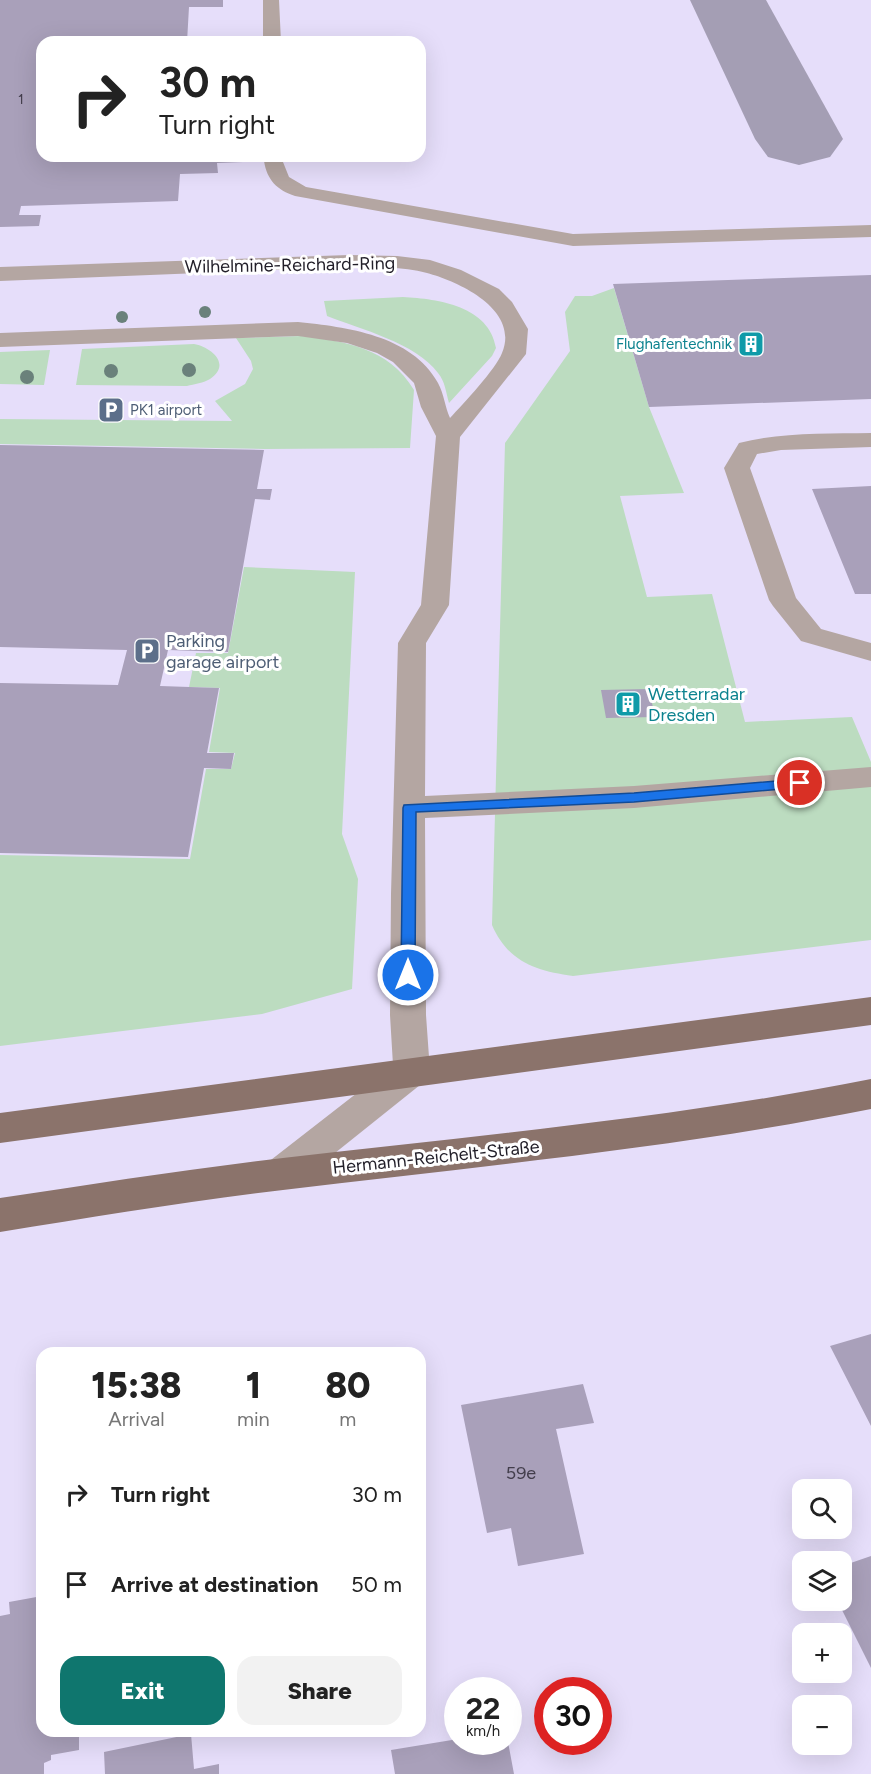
<!DOCTYPE html>
<html lang="en">
<head>
<meta charset="utf-8">
<style>
	body { margin:0; font-family:Figtree,sans-serif; background:#f2f2f2; color:#222; height:100vh; display:flex; flex-direction:column; font-size:22px; white-space:nowrap }
	* { box-sizing:border-box; margin:0 }
	p { font-size:20px; color:#767676 }
	.icon { flex:none; width:33px; height:33px; fill:none; stroke:currentColor; stroke-width:2; stroke-linecap:round; stroke-linejoin:round }
	.map { position:relative; flex:1; overflow:hidden }
	.details { position:absolute; left:36px; top:1347px; width:390px; height:390px; display:flex; flex-direction:column; background:#fff; border-radius:18px; box-shadow:0 6px 24px #0002 }
	.details>* { flex:none }
	.top-card { position:absolute; left:36px; top:36px; width:390px; height:126px; border-radius:18px; box-shadow:0 6px 24px #0002; background:#fff; color:#222; overflow:hidden }
	.controls { position:absolute; left:792px; top:1479px; display:grid; gap:12px }
	.controls a { display:grid; place-items:center; width:60px; height:60px; border-radius:12px; background:#fff; box-shadow:0 6px 24px #0002; font-size:30px }
	.speed { position:absolute; left:444px; top:1677px; display:flex; gap:12px; font-size:30px; font-weight:700; text-align:center }
	.speed>* { display:grid; place-content:center; width:78px; height:78px; border-radius:50%; background:#fff; box-shadow:0 6px 24px #0002; line-height:1 }
	.speed small { font-size:15px; font-weight:400 }
	.speed .limit { border:9px solid #d22; background:#fff; color:#111 }
	.pin { position:absolute; display:grid; place-items:center; width:51px; height:51px; color:#fff; margin:-26px; border:3px solid #fff; border-radius:50%; box-shadow:0 2px 6px #0007 }
	.me { position:absolute; width:66px; margin:-33px; rotate:0deg; stroke-linejoin:round; filter:drop-shadow(0 0 4px #0008) }
	.turn { display:flex; align-items:center; gap:21px; height:126px; padding:0 24px; font-size:27px }
	.turn .icon { width:78px; height:78px; stroke-width:2.5 }
	.turn b { display:block; font-size:42px; line-height:51px }
	.eta { display:flex; justify-content:space-evenly; align-items:center; height:102px; text-align:center }
	.eta b { font-size:36px; font-weight:800; line-height:42px }
	.primary-button { display:flex; gap:12px; margin-top:auto; padding:12px 24px }
	.primary-button a { flex:1; height:69px; border-radius:18px; background:#0f766e; color:#fff; font-size:24px; font-weight:800; line-height:69px; text-align:center }
	.primary-button a+a { background:#f2f2f2; color:#222 }
	ul { padding:0; list-style:none }
	li { display:flex; align-items:center; gap:18px; height:90px; padding:0 24px }
	li div { flex:1 }
	li b { display:block; font-size:22px }
	li em { font-style:normal }
	.map>svg:first-child { display:block }
</style>
</head>
<body>
<div class="map">
<svg width="871" height="1774" viewBox="0 0 871 1774">
	<rect width="100%" height="100%" fill="#e6defa"/>
	<path fill="#bcdcc0" d="M614,288L649,407L684,493L620,496L647,597L712,594L745,722L852,717L871,762V940L573,976C536,971 508,962 492,925L505,443L570,351L565,312L575,296H592Z
		M403,297C439,299 489,306 496,348L492,356L449,403C446,393 445,381 438,373C416,343 360,329 327,316L324,301Z
		M301,336C345,341 389,348 414,390L410,448L265,449L0,444V419L232,421L215,401L245,384L253,369L251,361L236,338Z
		M194,344C211,347 232,364 210,379C204,383 194,384 187,386L76,385L82,349Z
		M50,350L44,385L0,384V352Z
		M244,567L355,572L342,834L358,879L352,989L262,1014L0,1046V855L190,859L206,769H231L235,753L209,752L220,688L189,687L196,653H228Z"/>
	<g fill="none" stroke-linecap="round" stroke-linejoin="round">
		<path fill="#a49eb4" fill-rule="evenodd" d="M690,0H766L843,139L830,157L799,165L768,157L755,139Z"/>
	</g>
	<path fill="#a9a0ba" d="M0,0H223V7H189L187,42H42V156H317V159L217,163L218,173L180,174L178,201L21,206L19,215H41L39,226L0,227Z
		M871,275V399L649,407L613,284Z
		M0,445L264,450L257,489H272L270,500L255,499L228,652L168,650L160,686L219,688L207,753H234L231,769L204,768L188,857L0,853V683L118,685L127,650L0,647Z
		M871,486V594H855L812,489Z
		M649,689L655,717L606,718L601,690Z
		M871,1334V1426L830,1346Z
		M583,1384L594,1423L556,1429L584,1554L518,1566L511,1528L487,1533L461,1405Z
		M871,1556V1668L837,1600H842V1566Z
		M42,1596V1731H79V1750L51,1755V1760L44,1763V1774H0V1616L10,1614L9,1602Z
		M191,1734L194,1769L219,1764V1774H105L104,1752Z
		M458,1739V1742H508L514,1774H395L391,1750Z"/>
	<g fill="none" stroke-linecap="round" stroke-linejoin="round">
		<path fill="#b4a6a2" fill-rule="evenodd" d="M263,0H279L281,42H263Z
			M270,156L281,157L289,177L306,187L573,234L871,225V237L573,246L295,196C277,190 267,180 264,161Z
			M349,255L397,256L430,260L461,270L499,289L512,302L528,329L526,354L460,437L449,605L426,643L425,796L634,786L871,767V787L634,808L425,818L426,1015L430,1071L425,1081L295,1185L281,1190L267,1185L262,1174L267,1163L393,1065L390,1015L391,894L398,643L421,605L436,436L421,407L414,383L393,362L377,353L347,343L298,336L0,347V333L298,322C346,327 412,335 438,383C444,394 445,407 450,418C463,404 496,369 502,353C520,310 460,282 427,273C402,266 375,268 349,267L0,281V267Z
			M871,433V447L781,450L757,454L750,468L796,598L821,629L871,643V661L801,641L773,606L769,600L724,468L739,443C782,432 827,434 871,433Z"/>
		<path fill="#8b736b" fill-rule="evenodd" d="M871,997V1025L0,1143V1113Z
			M871,1079V1109C676,1148 480,1166 283,1190C188,1201 94,1217 0,1232V1198C94,1184 188,1169 283,1158C480,1135 676,1118 871,1079Z"/>
	</g>
	<g fill="#6a817b">
		<circle cx="205" cy="312" r="6"/>
		<circle cx="122" cy="317" r="6"/>
		<circle cx="189" cy="370" r="7"/>
		<circle cx="111" cy="371" r="7"/>
		<circle cx="27" cy="377" r="7"/>
	</g>
	<path fill="#1a73e8" stroke="#114b97" stroke-width="1.5" d="M800,779L806,783L805,787L634,802L416,812L415,975L408,980L401,975L403,808L404,805L634,793Z"/>
	<defs>
		<g id="building-square" transform="scale(1.35)"><rect x="-9" y="-9" width="18" height="18" rx="4" fill="#0f9aa8" stroke="#fff"/><path d="M-4-6H4V6H1V3H-1V6H-4ZM-2.5-4.3h1.7v1.8h-1.7ZM.8-4.3h1.7v1.8H.8ZM-2.5-1h1.7V.8h-1.7ZM.8-1h1.7V.8H.8Z" fill="#fff"/></g>
		<g id="parking-square" transform="scale(1.35)"><rect x="-9" y="-9" width="18" height="18" rx="4" fill="#5c6f8a" stroke="#fff"/><path d="M-3.5-5.5H1a3.5 3.5 0 0 1 0 7H-1V5.5H-3.5ZM-1-3.4V-.6H.8a1.4 1.4 0 0 0 0-2.8Z" fill="#fff"/></g>
	</defs>
	<g fill-rule="evenodd">
		<use href="#building-square" x="751" y="344"/>
		<use href="#parking-square" x="111" y="410"/>
		<use href="#parking-square" x="147" y="651"/>
		<use href="#building-square" x="628" y="704"/>
	</g>
	<g text-anchor="middle" dominant-baseline="central" stroke-width="6" stroke-linejoin="round" paint-order="stroke">
		<g font-size="14" fill="#433e4c">
			<text x="21" y="99">1</text>
		</g>
		<g font-size="15" fill="#0d838f" stroke="#fff" text-anchor="end">
			<text x="732" y="344">Flughafentechnik</text>
		</g>
		<g font-size="15" fill="#4e5e75" stroke="#fff" text-anchor="start">
			<text x="130" y="410">PK1 airport</text>
		</g>
		<g font-size="18" fill="#211e28" stroke="#fff">
			<text transform="translate(290 265) rotate(-1)">Wilhelmine-Reichard-Ring</text>
			<text transform="translate(436 1157) rotate(-6)">Hermann-Reichelt-Straße</text>
		</g>
		<g font-size="18" fill="#4e5e75" stroke="#fff" text-anchor="start">
			<text x="166" y="641">Parking<tspan x="166" dy="21">garage airport</tspan></text>
		</g>
		<g font-size="18" fill="#0d838f" stroke="#fff" text-anchor="start">
			<text x="648" y="694">Wetterradar<tspan x="648" dy="21">Dresden</tspan></text>
		</g>
		<g font-size="18" fill="#433e4c">
			<text x="521" y="1473">59e</text>
		</g>
	</g>
</svg>
<div class="controls">
<a><svg class="icon" aria-label="search" viewBox="0 0 24 24"><circle cx="10" cy="10" r="6"/><path d="M15 15l6 6"/></svg></a>
<a><svg class="icon" aria-label="layers" viewBox="0 0 24 24"><path d="M12 4l9 5-9 5-9-5zM3 14l9 5 9-5"/></svg></a>
<a>+</a>
<a>−</a>
</div>
<div class="speed"><div>22<small>km/h</small></div><div class="limit">30</div></div>
<div class="pin" style="left:800px;top:783px;background:#d93025"><svg class="icon" aria-label="arrive" viewBox="0 0 24 24"><path d="M6 21V4h12l-3 4 3 4H6"/></svg></div>
<svg class="me" style="left:408px;top:975px" viewBox="-20 -20 40 40"><circle r="17" fill="#1a73e8" stroke="#fff" stroke-width="3"/><path d="M0-11L8 9 0 5-8 9z" fill="#fff"/></svg>
<div class="top-card">
<div class="turn"><svg class="icon" aria-label="right" viewBox="0 0 24 24"><path d="M7 20v-9h11M14 6l5 5-5 5"/></svg><div><b>30 m</b>Turn right</div></div>
</div>
<section class="details">
<div class="eta">
<div><b>15:38</b><p>Arrival</p></div>
<div><b>1</b><p>min</p></div>
<div><b>80</b><p>m</p></div>
</div>
<ul>
<li><svg class="icon" aria-label="right" viewBox="0 0 24 24"><path d="M7 20v-9h11M14 6l5 5-5 5"/></svg><div><b>Turn right</b></div><em>30 m</em></li>
<li><svg class="icon" aria-label="arrive" viewBox="0 0 24 24"><path d="M6 21V4h12l-3 4 3 4H6"/></svg><div><b>Arrive at destination</b></div><em>50 m</em></li>
</ul>
<div class="primary-button"><a>Exit</a><a>Share</a></div>
</section>
</div>
</body>
</html>
